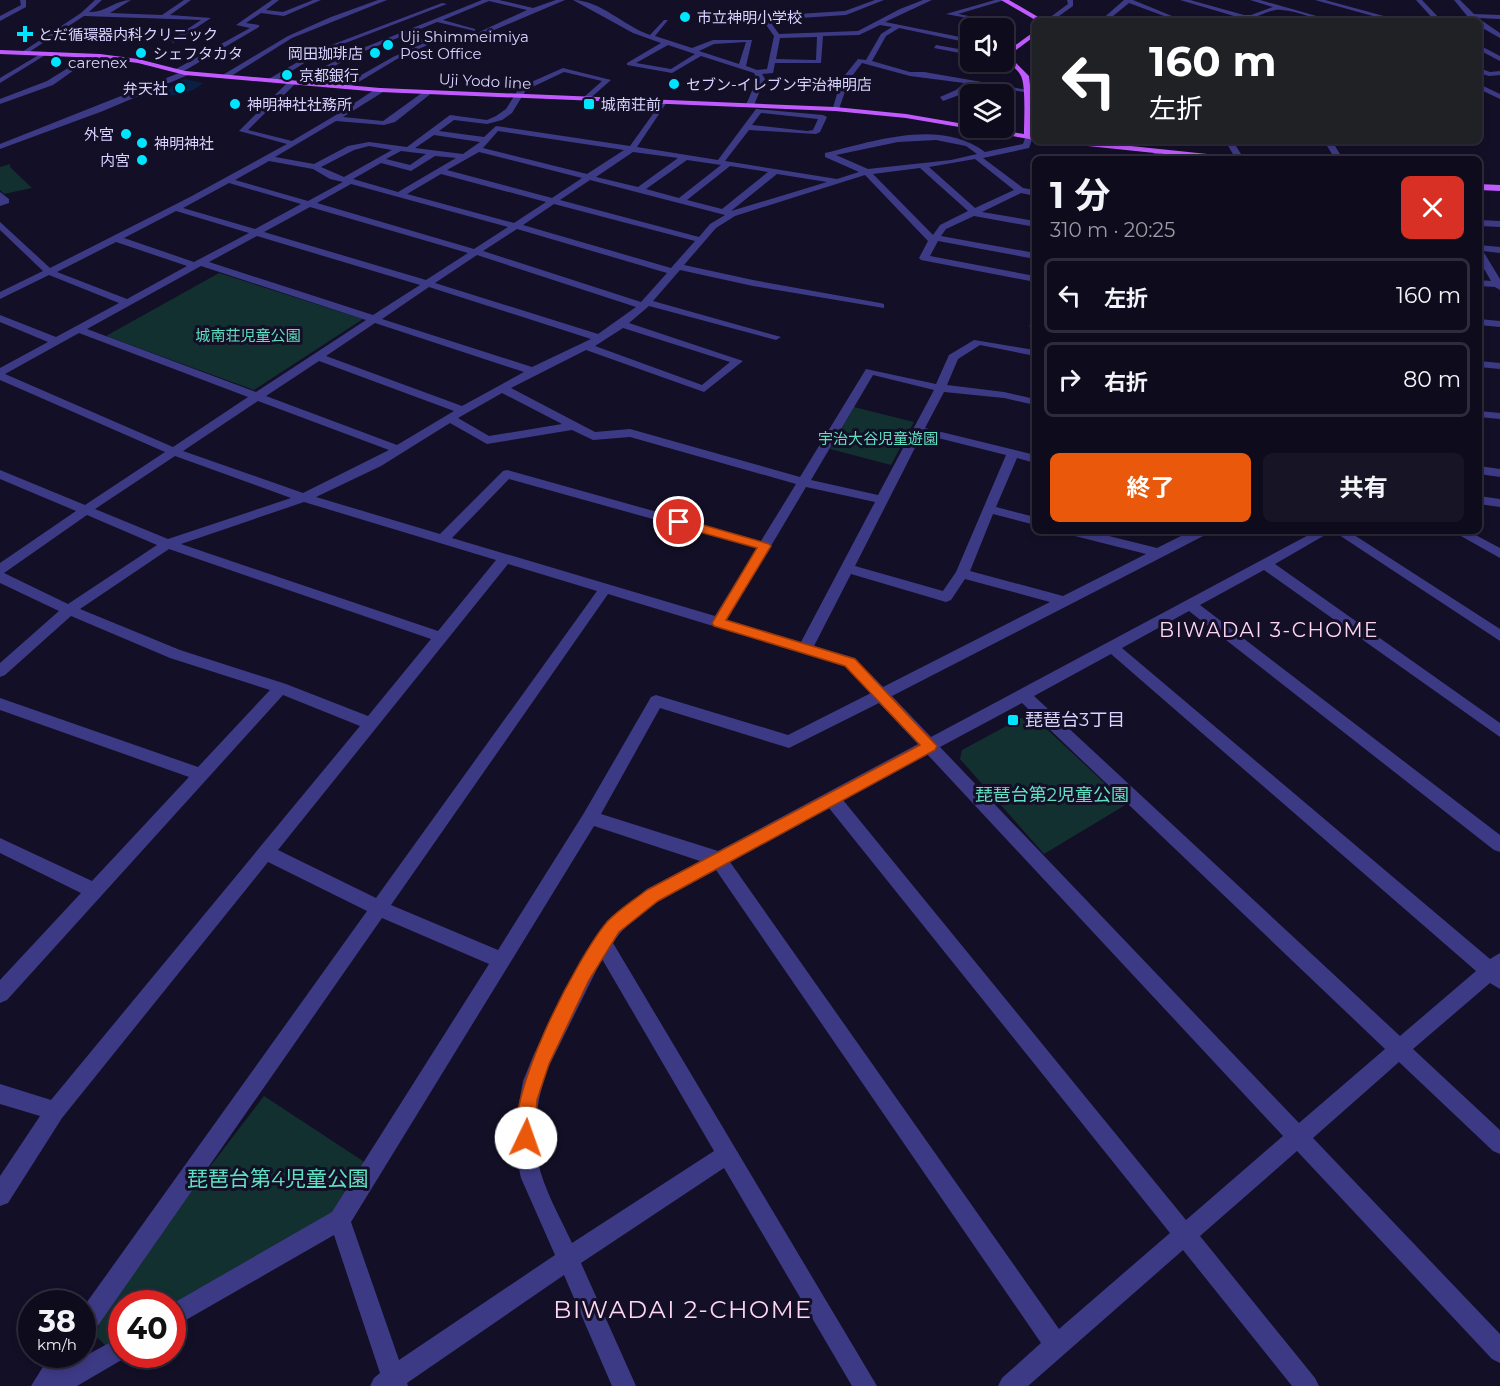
<!DOCTYPE html>
<html lang="ja">
<head>
<meta charset="utf-8">
<style>
	body { margin:0; font-family:Montserrat,"Noto Sans JP",sans-serif; background:#171425; color:#f1f3f6; height:100vh; display:flex; flex-direction:column; font-size:22px; white-space:nowrap }
	* { box-sizing:border-box; margin:0 }
	p { font-size:20px; color:#9b9ba3 }
	.icon { flex:none; width:33px; height:33px; fill:none; stroke:currentColor; stroke-width:2; stroke-linecap:round; stroke-linejoin:round }
	.map { position:relative; flex:1; overflow:hidden }
	.side { position:absolute; left:1032px; top:156px; width:450px; height:378px; display:flex; flex-direction:column; background:#0e0b1c; border-radius:9px; box-shadow:0 3px 9px #0003,0 0 0 2px #2e2b3b }
	.side>* { flex:none }
	.hud { position:absolute; left:1032px; top:18px; width:450px; height:126px; border-radius:9px; box-shadow:0 3px 9px #0003,0 0 0 2px #2e2b3b; background:#202124; color:#fff; overflow:hidden }
	.buttons { position:absolute; left:960px; top:18px; display:grid; gap:12px }
	.buttons a { display:grid; place-items:center; width:54px; height:54px; border-radius:9px; background:#0e0b1c; box-shadow:0 3px 9px #0003,0 0 0 2px #2e2b3b; font-size:30px }
	.speed { position:absolute; left:18px; top:1290px; display:flex; gap:12px; font-size:30px; font-weight:700; text-align:center }
	.speed>* { display:grid; place-content:center; width:78px; height:78px; border-radius:50%; background:#0e0b1c; box-shadow:0 3px 9px #0003,0 0 0 2px #2e2b3b; line-height:1 }
	.speed small { font-size:15px; font-weight:400 }
	.speed .limit { border:9px solid #d22; background:#fff; color:#111 }
	.pin { position:absolute; display:grid; place-items:center; width:51px; height:51px; color:#fff; margin:-26px; border:3px solid #fff; border-radius:50%; box-shadow:0 2px 6px #0007 }
	.me { position:absolute; width:66px; margin:-33px; rotate:3deg; stroke-linejoin:round; filter:drop-shadow(0 0 4px #0008) }
	.turn { display:flex; align-items:center; gap:21px; height:126px; padding:0 18px; font-size:27px }
	.turn .icon { width:78px; height:78px; stroke-width:2.5 }
	.turn b { display:block; font-size:42px; line-height:51px }
	.round { display:grid; place-items:center; flex:none; width:63px; height:63px; border-radius:9px; background:#171425 }
	.overview { display:flex; align-items:center; justify-content:space-between; height:102px; padding:0 18px }
	h1 { font-size:36px; font-weight:700; line-height:45px }
	.cta { display:flex; gap:12px; margin-top:auto; padding:12px 18px }
	.cta a { flex:1; height:69px; border-radius:9px; background:#ea580c; color:#fff; font-size:24px; font-weight:700; line-height:69px; text-align:center }
	.cta a+a { background:#171425; color:#f1f3f6 }
	ul { padding:0; list-style:none }
	li { display:flex; align-items:center; gap:18px; height:75px; margin:0 12px 9px; padding:0 6px; border:3px solid #2e2b3b; border-radius:9px }
	li div { flex:1 }
	li b { display:block; font-size:22px }
	li em { font-style:normal }
	.map>svg:first-child { display:block }
</style>
</head>
<body>
<div class="map">
<svg width="1500" height="1386" viewBox="0 0 1500 1386">
	<rect width="100%" height="100%" fill="#130f26"/>
	<path fill="#12302f" d="M10,164V167L32,188L4,194L0,190V167Z
		M219,273L363,319L254,390L106,336Z
		M854,407L914,422L891,465L830,449Z
		M1021,718L1036,719L1127,804L1044,854L960,759L962,750Z
		M264,1096L369,1165L338,1213L173,1310L172,1304H122L121,1340L108,1348L97,1337L101,1309Z"/>
	<path fill="#0a1f44" d="M184,79L203,83C189,95 171,98 153,94L165,91Z"/>
	<g fill="none" stroke-linecap="round" stroke-linejoin="round">
		<path fill="#3d3a85" fill-rule="evenodd" d="M20,0H26V7L0,21V16L21,5Z
			M95,0H102L89,12C105,13 115,0 131,0L110,13L162,15L184,0H191L170,15L211,18L173,43L171,40L201,20L84,16L26,54H22V52L81,13Z
			M272,0H279L266,10L283,12L313,0H321L284,16L261,13L246,23L259,25V27L184,71H188V75L103,111L0,149V144L179,73L176,69L250,28L236,25Z
			M378,0H387L292,38L228,78L221,76L288,36L331,17Z
			M482,0H499L533,8L556,0H565L466,42H462V40L527,10L489,1L443,20L475,29V31L437,22L406,35L434,42L397,59L347,89L340,87L393,57L424,43L400,37L352,56L302,85L296,83L278,101L347,108L377,88H383V92L343,117L383,121L426,90L433,92L395,122L384,125L336,121L275,157L314,164L348,146L369,142L407,147L450,115L487,120L496,116L506,109L520,87L563,68L611,80L587,101L584,97L602,81L564,72L526,90L512,113L502,120L487,124L454,120L439,131L484,137L496,126L630,146L663,100L667,102L637,147L718,160L756,109L823,115L827,117L820,132L816,134L749,130L725,161L837,179L859,172L825,157V153C874,141 941,118 985,152L1023,144L1026,135L1033,137L1029,148L983,158L1023,188L1035,190V196L1021,193L982,212L1035,221V227L974,216L946,229L941,236L1035,253V259L938,241L930,256L1035,276V282L921,260L919,258L928,241L865,175L735,216L716,228L684,265L753,280L880,303L884,304V308L753,286L680,270L653,301L781,337L776,340L649,306L629,323L743,361L704,392L586,350L511,388L595,432L630,429L800,477L866,369L936,384L949,355L974,340L1035,350V356L980,345L958,359L947,385L1004,392L1035,399V405L1004,398L944,392L925,428L1035,455V463L1017,458L996,507L1035,517V525L993,514L970,571L1063,596L1146,554L1067,534L1066,531H1089L1157,548L1191,531H1208L1207,534L892,696L931,737L1316,531H1332L1275,564L1500,723V737L1264,570L1200,605L1500,835V852L1494,850L1189,611L1122,648L1490,959L1500,953V989L1490,983L1413,1049L1500,1130V1154L1493,1151L1399,1062L1313,1138L1500,1334V1363L1492,1359L1297,1151L1200,1236L1315,1378L1319,1386H1292L1183,1250L1028,1386H998L1002,1378L1041,1343L716,870C680,889 636,908 613,943L877,1386H852L724,1168L581,1263L636,1386H612L564,1275L407,1383L408,1386H370L374,1378L380,1373L334,1235L172,1328V1304L332,1212L489,964L382,918L90,1337L82,1340V1309L367,911L268,862L62,1118L8,1203L0,1206V1176L40,1116L0,1104V1084L51,1100L360,726L283,695L7,1000L0,1003V980L81,893L0,853V838L92,881L189,777L0,710V698L198,767L270,690L170,658L71,616L5,675L0,677V663L59,611L0,583V563L76,511L0,479V470L85,505L165,452L0,380V368L48,342L0,322V315L56,337L119,303L49,275L0,299V292L43,271L0,230V222L50,268L190,197L287,144L239,131L290,80L296,82L348,54ZM273,105L341,112L292,141L248,130ZM761,113L818,119L813,130L807,131L752,125ZM498,131L624,150L587,174L483,148ZM434,135L480,142L463,154L415,148ZM936,140L966,146L977,154L951,160L868,169L836,155L898,142ZM369,146L392,150L344,177L321,167L354,150ZM401,151L426,154L410,165L386,159ZM479,152L582,178L552,198L447,170ZM633,152L678,158L638,187L596,177ZM435,156L456,158L398,192L353,179L381,163L411,171ZM975,159L1014,190L975,208L929,167ZM687,160L721,165L679,198L646,189ZM269,161L313,169L330,179L343,182L308,201L235,180ZM730,166L768,172L722,209L687,200ZM920,168L968,211L940,225L933,235L873,174ZM441,174L546,202L514,223L407,194ZM777,174L827,182L731,211ZM590,180L725,215L710,224L699,237L560,200ZM229,183L301,204L255,229L183,208ZM351,184L508,227L474,249L317,203ZM554,204L695,241L671,268L523,225ZM310,207L468,253L426,280L264,232ZM176,211L249,233L194,262L124,238ZM517,229L667,273L641,302L483,251ZM257,236L420,285L373,315L209,262ZM116,242L187,266L127,299L57,272ZM477,255L636,307L598,334L435,283ZM201,266L366,320L256,392L87,329ZM429,287L591,339L532,367L382,319ZM375,323L524,372L462,406L326,356ZM623,328L730,362L702,385L595,346ZM79,333L248,397L173,447L5,374ZM319,361L454,411L397,445L266,396ZM873,375L934,390L878,495L811,480ZM502,393L562,424L489,436L458,418ZM258,401L389,450L303,493L183,451ZM450,423L487,444L572,430L593,440L630,437L796,484L761,541L507,470L503,471L440,534L316,497L381,466ZM922,434L1006,455L956,572L943,591L855,566ZM175,456L291,498L168,539L95,509ZM509,479L757,548L715,616L452,538ZM806,487L875,502L801,642L727,620ZM304,502L496,560L438,631L181,544ZM87,515L157,545L68,604L4,573ZM169,549L431,639L368,716L286,684L180,650L80,609ZM508,564L597,591L376,898L278,850ZM851,574L946,602L951,600L965,579L1050,602L883,687L855,658L814,646ZM608,594L845,666L871,693L788,735L656,695L651,697L584,813L498,950L391,905ZM1111,654L1476,971L1400,1036L1034,696ZM879,703L918,744L718,851L601,814L660,708L789,748ZM1022,703L1385,1049L1299,1123L940,747ZM927,754L1283,1136L1186,1220L843,800ZM829,808L1170,1233L1059,1329L730,862ZM594,826L700,861L647,889L607,921L587,951L534,1054L523,1081L516,1119L517,1160L521,1178L555,1255L399,1360L351,1222ZM602,959L714,1151L572,1243C560,1217 544,1190 538,1162C532,1132 537,1095 549,1066Z
			M573,0C600,0 624,26 650,35L664,20H668L655,36L692,48L713,40H752L746,66L757,70L767,69L774,36L764,22L715,26L713,23L763,18L766,16L845,11L875,0H884L846,15L769,20L779,34L858,31L900,9L923,0H932L885,22L970,39V43L899,28L886,36L872,61L910,72H924L1028,90L1024,92L970,84L962,94L943,101L940,97L956,90L964,83L910,76L862,63L849,80L839,109L832,111L841,80L858,59L866,60L881,34L892,27L880,25L859,35L823,36L821,63H775L773,73L762,74L765,79L754,105L750,107L746,105L757,79L754,73L701,56L672,73L627,65V63L661,43L633,33ZM817,37L816,60L776,59L780,38ZM746,42L739,64L699,51L714,44ZM668,45L695,54L671,69L636,63Z
			M995,0H1005L958,14L984,19V21L946,14Z
			M1067,0H1073V6L1052,21H1045L1068,4Z
			M1124,0H1133L1172,16L1164,21H1156L1164,16L1129,3L1107,21H1100Z
			M1180,0H1190L1244,15H1251L1273,7L1250,0H1260L1334,21C1316,21 1300,11 1282,10C1270,8 1257,19 1244,19Z
			M1315,0H1325L1402,21H1391Z
			M1416,0H1422L1442,21H1435Z
			M1454,0H1460L1474,14L1500,15V19L1478,18L1500,33V38L1479,26V21L1468,17Z
			M442,3L447,4L322,52L274,82L267,80L318,50Z
			M936,45L970,51V55L934,48Z
			M1004,45L1015,48L1016,49L1013,51L1004,49Z
			M1479,45L1500,56V61L1479,50Z
			M42,53L47,54L0,83V78Z
			M89,55L94,56L53,85L0,104V99L47,81Z
			M1004,57L1013,61L1010,63L1004,61Z
			M1479,68L1490,72L1500,71V75L1489,76L1479,73Z
			M1479,84L1500,94V99L1479,89Z
			M1225,141H1233L1244,159H1236Z
			M1324,141H1332L1343,159H1335Z
			M1154,149H1160L1161,159H1153Z
			M0,192L9,199V203L0,206Z
			M1479,220L1500,221V227L1479,226Z
			M1479,245L1500,247V253L1483,251L1500,279V290L1495,287L1479,286V280L1491,281L1479,260Z
			M1479,319L1500,321V327L1479,325Z
			M1034,323H1035V331L1029,326Z
			M1479,361L1500,363V369L1479,367Z
			M1479,411L1500,413V419L1479,417Z
			M1479,466L1500,469V477L1479,474Z
			M1479,496L1500,499V507L1479,504Z
			M1333,531H1348L1500,629V641Z
			M1452,531H1468L1500,548V558Z
			M122,1336V1354L130,1355L77,1386H31L51,1354H76L74,1362Z"/>
		<path fill="#c25bff" fill-rule="evenodd" d="M1001,0H1009L1045,21H1037Z
			M1035,31V36L1012,53L1015,62L1029,76L1033,112L1032,131L1035,140L906,118L835,111L380,92L185,75L138,63L100,58L0,54V50L100,54L138,59L185,71L380,88L835,107L906,114L970,125V128H986L1024,134C1024,122 1026,85 1021,76C1016,66 1006,65 1006,52Z
			M1055,141H1083L1236,157L1240,159H1212L1059,143Z
			M1479,184L1500,185V191L1479,190Z"/>
	</g>
	<path fill="#ea580c" stroke="#983908" stroke-width="1.5" d="M679,518L769,544L771,546L726,620L855,659L937,746L935,750L658,901L619,932L589,980L549,1064L537,1100L535,1138L532,1145L526,1148L519,1145C501,1102 578,956 607,922C618,910 634,900 647,890L920,745L845,666L714,626L712,623L757,548L674,525L673,522Z"/>
	<g fill="#00e5ff" stroke="#130f26" stroke-width="2">
		<circle cx="685" cy="17" r="6"/>
		<path d="M22 25h6v6h6v6h-6v6h-6v-6h-6v-6h6z"/>
		<circle cx="388" cy="45" r="6"/>
		<circle cx="141" cy="53" r="6"/>
		<circle cx="375" cy="53" r="6"/>
		<circle cx="56" cy="62" r="6"/>
		<circle cx="287" cy="75" r="6"/>
		<circle cx="674" cy="84" r="6"/>
		<circle cx="180" cy="88" r="6"/>
		<circle cx="235" cy="104" r="6"/>
		<rect x="583" y="98" width="12" height="12" rx="3"/>
		<circle cx="126" cy="134" r="6"/>
		<circle cx="142" cy="143" r="6"/>
		<circle cx="142" cy="160" r="6"/>
		<rect x="1007" y="714" width="12" height="12" rx="3"/>
	</g>
	<g text-anchor="middle" dominant-baseline="central" stroke-width="6" stroke-linejoin="round" paint-order="stroke">
		<g font-size="15" fill="#d9d4ff" stroke="#130f26" text-anchor="start">
			<text x="697" y="17">市立神明小学校</text>
			<text x="38" y="34">とだ循環器内科クリニック</text>
			<text x="400" y="36">Uji Shimmeimiya<tspan x="400" dy="17">Post Office</tspan></text>
			<text x="153" y="53">シェフタカタ</text>
			<text x="363" y="53" text-anchor="end">岡田珈琲店</text>
			<text x="68" y="62">carenex</text>
			<text x="299" y="75">京都銀行</text>
			<text x="686" y="84">セブン-イレブン宇治神明店</text>
			<text x="168" y="88" text-anchor="end">弁天社</text>
			<text x="247" y="104">神明神社社務所</text>
			<text x="601" y="104">城南荘前</text>
			<text x="114" y="134" text-anchor="end">外宮</text>
			<text x="154" y="143">神明神社</text>
			<text x="130" y="160" text-anchor="end">内宮</text>
		</g>
		<g font-size="15" fill="#d9d4ff" stroke="#130f26">
			<text transform="translate(485 81) rotate(3)">Uji Yodo line</text>
		</g>
		<g font-size="15" fill="#5fe0c0" stroke="#130f26">
			<text x="248" y="335">城南荘児童公園</text>
			<text x="878" y="438">宇治大谷児童遊園</text>
		</g>
		<g font-size="18" fill="#d9d4ff" stroke="#130f26" text-anchor="start">
			<text x="1025" y="720">琵琶台3丁目</text>
		</g>
		<g font-size="18" fill="#5fe0c0" stroke="#130f26">
			<text x="1052" y="795">琵琶台第2児童公園</text>
		</g>
		<g font-size="20" letter-spacing="1.5" fill="#ffd6f0" stroke="#130f26">
			<text x="1269" y="630">BIWADAI 3-CHOME</text>
		</g>
		<g font-size="21" fill="#5fe0c0" stroke="#130f26">
			<text x="278" y="1178">琵琶台第4児童公園</text>
		</g>
		<g font-size="24" letter-spacing="1.5" fill="#ffd6f0" stroke="#130f26">
			<text x="683" y="1309">BIWADAI 2-CHOME</text>
		</g>
	</g>
</svg>
<div class="buttons">
<a><svg class="icon" aria-label="sound" viewBox="0 0 24 24"><path d="M4 9h4l5-4v14l-5-4H4zM17 9q2 3 0 6"/></svg></a>
<a><svg class="icon" aria-label="layers" viewBox="0 0 24 24"><path d="M12 4l9 5-9 5-9-5zM3 14l9 5 9-5"/></svg></a>
</div>
<div class="speed"><div>38<small>km/h</small></div><div class="limit">40</div></div>
<div class="pin" style="left:679px;top:522px;background:#d93025"><svg class="icon" aria-label="arrive" viewBox="0 0 24 24"><path d="M6 21V4h12l-3 4 3 4H6"/></svg></div>
<svg class="me" style="left:526px;top:1138px" viewBox="-20 -20 40 40"><circle r="19" fill="#fff"/><path d="M0-13L10 11 0 6-10 11z" fill="#ea580c"/></svg>
<div class="hud">
<div class="turn"><svg class="icon" aria-label="left" viewBox="0 0 24 24"><path d="M17 20v-9H6M10 6l-5 5 5 5"/></svg><div><b>160 m</b>左折</div></div>
</div>
<section class="side">
<div class="overview"><div><h1>1 分</h1><p>310 m · 20:25</p></div><a class="round" style="background:#d93025;color:#fff"><svg class="icon" aria-label="close" viewBox="0 0 24 24"><path d="M6 6l12 12M18 6L6 18"/></svg></a></div>
<ul>
<li><svg class="icon" aria-label="left" viewBox="0 0 24 24"><path d="M17 20v-9H6M10 6l-5 5 5 5"/></svg><div><b>左折</b></div><em>160 m</em></li>
<li><svg class="icon" aria-label="right" viewBox="0 0 24 24"><path d="M7 20v-9h11M14 6l5 5-5 5"/></svg><div><b>右折</b></div><em>80 m</em></li>
</ul>
<div class="cta"><a>終了</a><a>共有</a></div>
</section>
</div>
</body>
</html>
